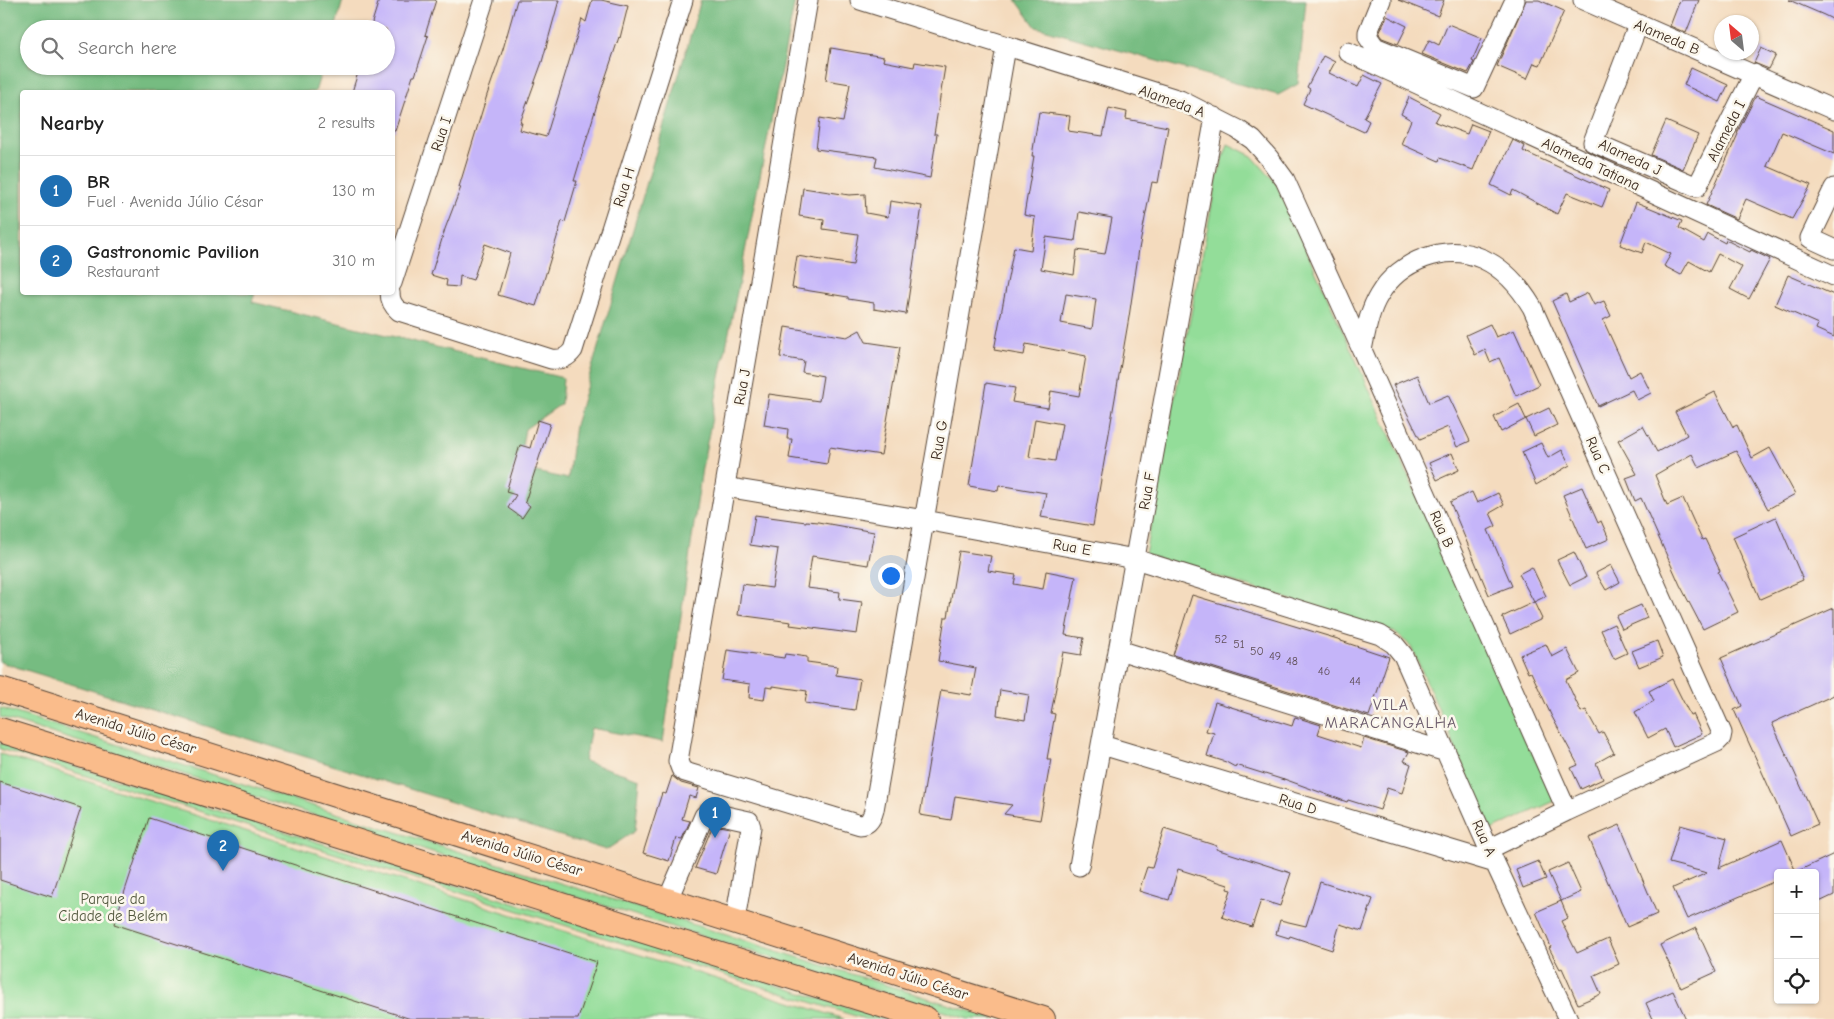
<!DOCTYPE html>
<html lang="en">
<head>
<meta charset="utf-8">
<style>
  :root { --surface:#fff; --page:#f6f6f6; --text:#222; --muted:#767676; --line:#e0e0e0; --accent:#1f6fb2 }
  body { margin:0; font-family:"Comic Neue",sans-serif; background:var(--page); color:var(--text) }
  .controls { position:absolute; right:15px; bottom:15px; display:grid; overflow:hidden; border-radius:5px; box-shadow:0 1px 4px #0004 }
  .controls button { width:45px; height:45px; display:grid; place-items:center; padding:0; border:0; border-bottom:1px solid var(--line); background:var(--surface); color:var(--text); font:25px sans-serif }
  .compass { position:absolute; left:1714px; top:15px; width:45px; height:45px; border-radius:50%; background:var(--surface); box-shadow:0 1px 4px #0004; rotate:332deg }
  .you { position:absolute; left:890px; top:575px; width:18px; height:18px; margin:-12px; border:4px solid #fff; border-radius:50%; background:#1a73e8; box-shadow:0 0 0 8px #1a73e833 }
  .badge { display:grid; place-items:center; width:32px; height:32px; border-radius:50%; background:var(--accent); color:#fff; font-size:16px; font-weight:700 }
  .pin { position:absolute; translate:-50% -41px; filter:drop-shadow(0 1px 2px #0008) }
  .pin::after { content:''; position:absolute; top:26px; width:18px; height:15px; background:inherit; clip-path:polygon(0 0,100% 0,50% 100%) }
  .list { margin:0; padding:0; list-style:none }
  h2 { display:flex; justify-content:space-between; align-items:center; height:65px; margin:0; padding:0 20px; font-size:21px }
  h2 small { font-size:16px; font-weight:400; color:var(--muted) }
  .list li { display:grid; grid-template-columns:32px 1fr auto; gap:15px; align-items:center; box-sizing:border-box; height:70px; padding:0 20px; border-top:1px solid var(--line) }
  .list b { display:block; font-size:19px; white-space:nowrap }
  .list p { margin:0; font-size:16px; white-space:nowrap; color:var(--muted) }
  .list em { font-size:16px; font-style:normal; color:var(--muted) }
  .icon { flex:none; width:28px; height:28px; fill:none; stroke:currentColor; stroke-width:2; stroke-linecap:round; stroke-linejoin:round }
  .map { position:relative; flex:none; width:1834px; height:1019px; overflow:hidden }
  .search { position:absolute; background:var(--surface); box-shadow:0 1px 4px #0004; left:20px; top:20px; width:375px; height:55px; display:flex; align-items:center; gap:12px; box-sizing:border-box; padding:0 18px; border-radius:28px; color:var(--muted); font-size:19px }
  .panel { position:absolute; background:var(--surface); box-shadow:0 1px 4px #0004; left:20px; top:90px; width:375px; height:205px; border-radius:5px }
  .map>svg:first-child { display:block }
</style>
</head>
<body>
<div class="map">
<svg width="1834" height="1019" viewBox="0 0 1834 1019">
  <rect width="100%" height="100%" fill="#fbf7ec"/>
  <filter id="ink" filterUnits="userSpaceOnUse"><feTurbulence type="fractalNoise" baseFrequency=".02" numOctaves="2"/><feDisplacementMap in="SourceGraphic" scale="10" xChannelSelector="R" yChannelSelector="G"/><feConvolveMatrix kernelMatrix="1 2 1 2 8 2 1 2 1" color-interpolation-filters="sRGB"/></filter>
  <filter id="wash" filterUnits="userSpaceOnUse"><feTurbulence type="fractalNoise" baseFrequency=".0096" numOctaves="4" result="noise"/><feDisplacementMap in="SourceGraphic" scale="20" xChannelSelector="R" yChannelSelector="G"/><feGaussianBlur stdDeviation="1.12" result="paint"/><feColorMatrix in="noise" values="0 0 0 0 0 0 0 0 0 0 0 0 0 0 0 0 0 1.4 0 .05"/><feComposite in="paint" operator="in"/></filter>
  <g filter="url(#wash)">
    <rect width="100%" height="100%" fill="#f4dbbe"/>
    <!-- green -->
    <path fill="#93dd99" stroke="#67845c" d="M1228,144L1252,156L1276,183L1555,801L1491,830L1411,646L1394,632L1145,554L1217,178Z
      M0,708L995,1019H968L0,717Z
      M0,743L885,1019H865L0,749Z
      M0,754L844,1019H0Z"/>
    <!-- forest -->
    <path fill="#76bc81" stroke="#587350" d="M0,0H343L335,29H29V66H323L315,92H22V292L255,293L252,302L563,378L561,404L525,429L518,468L568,479L575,425L701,0H795L702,468L663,742L591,728L584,761L640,779L635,831L606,850L0,662Z
      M1016,0H1306L1298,84L1278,95L1036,27Z"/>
    <g id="blocks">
      <!-- building -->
      <path fill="#c5b5f9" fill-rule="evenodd" d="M379,0H436L425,35L428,36L415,76H413L395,131L392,130V92H352L360,66H386V29H370Z
        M517,0H559L542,62L520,123H522L520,130L546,137L582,19L586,22L592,0H601L628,6L620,38L619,37L601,91L574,181H577L565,222L562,221L536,306L498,295L510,253L485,244L473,280L460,276L459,287L446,286L447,280L431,275L445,229L461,187H459L487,95L503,49Z
        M1398,0H1444L1438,16Z
        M1526,0H1539L1564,11L1540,65L1534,63L1527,79L1497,66Z
        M1680,0H1699L1686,33L1670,26Z
        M1789,0H1834V20L1824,15Z
        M1387,16L1407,26L1398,44L1382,38L1379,34Z
        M1448,24L1482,38L1472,61L1474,62L1468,73L1422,54L1429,40L1439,45Z
        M831,48L884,57L883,61L914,67L915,62L945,67L934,134H937L930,178L875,167L877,157L816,149L820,118L843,122L850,84L826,80Z
        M1761,48L1776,55L1769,69L1754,63Z
        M1323,56L1335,62L1329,73L1358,87L1364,75L1382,84L1364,118L1369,121L1364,132L1303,104L1310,89L1307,87Z
        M1691,68L1728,85L1720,102L1684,85Z
        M1756,96L1834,130V154L1782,132L1767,166L1811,185L1792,219L1746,199L1737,219L1706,205L1738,134L1737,133Z
        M1409,97L1440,113L1435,122L1467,134L1471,124L1489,131L1473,170L1440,158L1439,161L1401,144L1411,120L1401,114Z
        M1109,108L1127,112L1126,119L1168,127L1158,183L1152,182L1139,249L1129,317L1093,526L1041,517L1046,493L999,485L998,491L969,486L986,383L1015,388L1012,402L1048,408L1051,391L1079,396L1086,356L1026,344L1024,355L994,350L1014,247L1031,250L1035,217L1024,215L1034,156H1032L1039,112L1070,116L1068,131L1103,136ZM1079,212L1112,218L1105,254L1077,250L1074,275L1041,269L1046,237L1075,241ZM1066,294L1096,299L1092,329L1061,323ZM1035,419L1062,424L1055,461L1029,457Z
        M1666,121L1698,135L1683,169L1651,155Z
        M1513,140L1525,146L1523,151L1609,190L1602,207L1567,193L1557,214L1513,190L1511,195L1491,185Z
        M803,188L849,195L865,194L866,213L888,217L890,201L922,206L906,314L874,309V303L848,299V297L792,288L797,256L853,265L858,234L823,229L824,220L799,216Z
        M1636,202L1682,221L1679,228L1704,242L1708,234L1725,243L1726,240L1750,252L1751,250L1770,259L1749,299L1730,289L1742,267L1718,254L1709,272L1689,261L1681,275L1664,266L1671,254L1646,242L1642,253L1620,245Z
        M1788,275L1834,295V337L1816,329L1818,324L1775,305Z
        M1588,293L1594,305L1604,301L1611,316L1603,320L1629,377L1640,371L1651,393L1637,400L1632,390L1598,406L1552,301L1566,294L1569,302Z
        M1490,324L1496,337L1514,330L1539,385L1516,396L1499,358L1490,362L1485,350L1475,355L1466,335Z
        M785,327L847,337L860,330L866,342L900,347L881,455L830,447L827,464L789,458L792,439H787L788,429L764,425L769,394L819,401L823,376L802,372L804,361L780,357Z
        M1417,375L1429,403L1448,395L1470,441L1457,447L1448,427L1420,439L1393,385Z
        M1715,392L1733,427L1737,425L1752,458L1770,448L1795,494L1768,509L1736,451L1699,468L1692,454L1655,475L1667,505L1683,498L1702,540L1705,539L1720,571L1718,572L1738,612L1703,629L1680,585L1641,498L1635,501L1626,478L1637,474L1618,440L1643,426L1657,452L1687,435L1675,412Z
        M1519,404L1526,419L1501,432L1494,417Z
        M1549,408L1557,425L1534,436L1526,419Z
        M538,420L550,424L525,502L530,506L522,518L508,508L516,495L506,492L520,445L530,448Z
        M1541,443L1548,458L1562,450L1570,465L1536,485L1522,452Z
        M1452,453L1459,470L1437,480L1429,463Z
        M1582,487L1598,523L1601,521L1609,539L1586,549L1563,495Z
        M1472,492L1477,503L1498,493L1504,505L1490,513L1496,526L1488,530L1512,586L1489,595L1450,502Z
        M755,515L806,522V521L818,522L874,532L868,565L812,556L807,588L840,592L839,599L862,602L857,634L790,625L791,622L738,615L742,584L772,588L778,549L750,545Z
        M1776,517L1803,580L1760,599L1733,537Z
        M959,551L991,556L988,571L1016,575L1014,584L1043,589L1046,571L1076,577L1065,635L1084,638L1081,655L1063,652L1051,713L1055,714L1047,759H1051L1040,820L1004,814L1012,805L955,796L951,820L920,815L941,690L971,695L976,668L938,661L945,617H948ZM1000,690L1029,695L1025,720L997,715Z
        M1574,552L1586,577L1570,585L1557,560Z
        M1611,565L1620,582L1606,590L1596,573Z
        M1532,567L1546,596L1534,602L1519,574Z
        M1192,595L1341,640V641L1389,657L1369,716L1173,655Z
        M1534,602L1542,619L1510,634L1502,617Z
        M1641,605L1647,618L1622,629L1616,616Z
        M1834,608V695L1772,723L1818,824L1791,836L1734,710L1742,706L1721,658Z
        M1614,624L1627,653L1614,659L1601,630Z
        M1657,641L1663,657L1639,667L1632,651Z
        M1546,644L1552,657L1567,649L1579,673L1566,680L1581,712L1586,710L1599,734L1603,732L1614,753L1596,763L1603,779L1581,789L1571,768L1578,765L1551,715L1531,672L1528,673L1520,655Z
        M727,650L784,658L785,654L807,657V662L837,666L836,675L860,679L855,710L805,703L807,691L773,686V688L766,687L764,700L749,698L750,684L722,680Z
        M1672,679L1690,715L1693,714L1702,734L1673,747L1665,729L1648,738L1635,712L1654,701L1649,691Z
        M1215,702L1292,726L1295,717L1321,725L1318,734L1361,748L1364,738L1409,752L1404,761L1411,764L1402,793L1387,788L1380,810L1348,800L1347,802L1284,779V780L1236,765L1235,767L1226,762L1207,756L1214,733L1206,731Z
        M672,776L681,783L699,788L696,798L689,796L682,819L690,821L682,839L676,838L669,861L643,853L662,793L666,794Z
        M0,782L81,808L52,897L0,880Z
        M149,818L597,962L578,1019H411L114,924Z
        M713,825L730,828L716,874L695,868Z
        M1620,825L1657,914L1627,927L1589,838Z
        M1680,825L1727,838L1719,868L1782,840L1796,872L1834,854V895L1815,904V873H1778V880L1687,919L1673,888L1707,873L1669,863Z
        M1164,829L1217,846L1216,849L1291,873L1280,906L1261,900L1252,927L1222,917L1231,890L1227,889L1228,885L1178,869L1169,900L1139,891L1147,867L1152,868Z
        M1538,861L1546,879L1523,888L1516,870Z
        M1568,863L1581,892L1561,901L1548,872Z
        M1320,882L1373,899L1362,931L1340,924L1332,950L1290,936L1289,938L1276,934L1280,920L1306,926Z
        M1561,901L1568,918L1561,921L1577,953L1608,939L1619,964L1593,976L1601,994L1578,1004L1562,968L1560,969L1549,948L1551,947L1536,912Z
        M1696,928L1716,972L1681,988L1660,945Z
        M1673,991L1686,1019H1653L1646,1003Z"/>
    </g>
  </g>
  <g filter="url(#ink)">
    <use href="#blocks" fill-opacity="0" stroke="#574536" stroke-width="1"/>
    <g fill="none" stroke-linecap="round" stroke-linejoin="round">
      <defs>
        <path id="minor" d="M808,0L678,761L681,769L685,772L860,825C869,825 872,818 874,810L1006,47
          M860,0L1180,100L1237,129L1253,140L1269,158L1285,180L1362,350
          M1381,0L1368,32V37L1375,47L1474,88L1515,0
          M1583,0L1834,110
          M1638,25L1593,142L1697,187L1754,74
          M1348,52L1834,276
          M1834,188L1810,238L1834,249
          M392,283L484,0
          M390,292C390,301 393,306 399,311L551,359C562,360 567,358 573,350L683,0
          M725,487L925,520L1135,559L1380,635L1394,644L1403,655L1495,863L1568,1019
          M1119,650L1446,752
          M1102,745L1495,863
          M1489,849L1567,811L1717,742L1721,738L1722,733L1532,307C1520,287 1505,269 1483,259C1446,242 1399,261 1379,295C1369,311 1366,331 1362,350L1567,811
          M1079,866L1215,117
          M668,899L704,816L708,812L749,821L751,827L735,920"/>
        <path id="major" d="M0,689L1043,1019
          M0,730L926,1019"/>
      </defs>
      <!-- minor casing -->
      <use href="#minor" stroke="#574536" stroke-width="21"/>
      <!-- major casing -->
      <use href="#major" stroke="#574536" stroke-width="26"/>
      <!-- minor -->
      <use href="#minor" stroke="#fff" stroke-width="19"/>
      <!-- major -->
      <use href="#major" stroke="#fabc8b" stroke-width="24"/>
    </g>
  </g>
  <g text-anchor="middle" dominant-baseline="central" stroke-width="5" stroke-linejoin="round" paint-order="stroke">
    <!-- number labels -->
    <g font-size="12" fill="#5e4d55">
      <text x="1221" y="639">52</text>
      <text x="1239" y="644">51</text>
      <text x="1257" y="651">50</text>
      <text x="1275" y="656">49</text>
      <text x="1292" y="661">48</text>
      <text x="1324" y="671">46</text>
      <text x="1355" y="681">44</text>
    </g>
    <!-- street labels -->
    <g font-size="15" fill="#3b2a1e" stroke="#fbf7ec">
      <text transform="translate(1667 37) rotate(23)">Alameda B</text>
      <text transform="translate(1172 101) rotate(20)">Alameda A</text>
      <text transform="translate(1726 131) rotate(-63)">Alameda I</text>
      <text transform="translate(441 134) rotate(-72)">Rua I</text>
      <text transform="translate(1630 157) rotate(25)">Alameda J</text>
      <text transform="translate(1591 164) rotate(25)">Alameda Tatiana</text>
      <text transform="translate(624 187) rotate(-72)">Rua H</text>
      <text transform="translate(742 387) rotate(-80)">Rua J</text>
      <text transform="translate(939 440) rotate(-80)">Rua G</text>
      <text transform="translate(1598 455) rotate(66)">Rua C</text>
      <text transform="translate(1147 491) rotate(-80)">Rua F</text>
      <text transform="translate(1442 529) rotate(66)">Rua B</text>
      <text transform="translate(1072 547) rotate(10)">Rua E</text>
      <text transform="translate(136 731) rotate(17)">Avenida Júlio César</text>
      <text transform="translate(1298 804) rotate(17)">Rua D</text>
      <text transform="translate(1484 838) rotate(66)">Rua A</text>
      <text transform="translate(522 853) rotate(17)">Avenida Júlio César</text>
      <text transform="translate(908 976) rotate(18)">Avenida Júlio César</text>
    </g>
    <!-- park labels -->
    <g font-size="15" fill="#51573d" stroke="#fbf7ec">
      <text x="113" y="899">Parque da<tspan x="113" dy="17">Cidade de Belém</tspan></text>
    </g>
    <!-- neighbourhood labels -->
    <g font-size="16" letter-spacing="1" fill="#6b5b6b" stroke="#fbf7ec">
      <text x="1391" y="705">VILA<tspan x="1391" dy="18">MARACANGALHA</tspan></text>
    </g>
  </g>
</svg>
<div class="controls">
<button>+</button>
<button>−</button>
<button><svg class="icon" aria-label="locate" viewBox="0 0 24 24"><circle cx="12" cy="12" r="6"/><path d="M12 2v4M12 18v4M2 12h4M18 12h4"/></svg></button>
</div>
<svg class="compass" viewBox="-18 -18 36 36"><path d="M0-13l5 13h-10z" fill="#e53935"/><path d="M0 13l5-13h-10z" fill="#767676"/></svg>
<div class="you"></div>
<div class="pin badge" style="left:715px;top:838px">1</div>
<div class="pin badge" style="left:223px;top:871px">2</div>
<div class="search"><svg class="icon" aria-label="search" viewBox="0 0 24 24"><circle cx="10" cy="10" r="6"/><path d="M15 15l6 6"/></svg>Search here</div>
<section class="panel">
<h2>Nearby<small>2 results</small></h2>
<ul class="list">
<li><span class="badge">1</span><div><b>BR</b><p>Fuel · Avenida Júlio César</p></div><em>130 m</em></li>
<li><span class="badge">2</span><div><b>Gastronomic Pavilion</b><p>Restaurant</p></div><em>310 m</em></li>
</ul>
</section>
</div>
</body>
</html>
